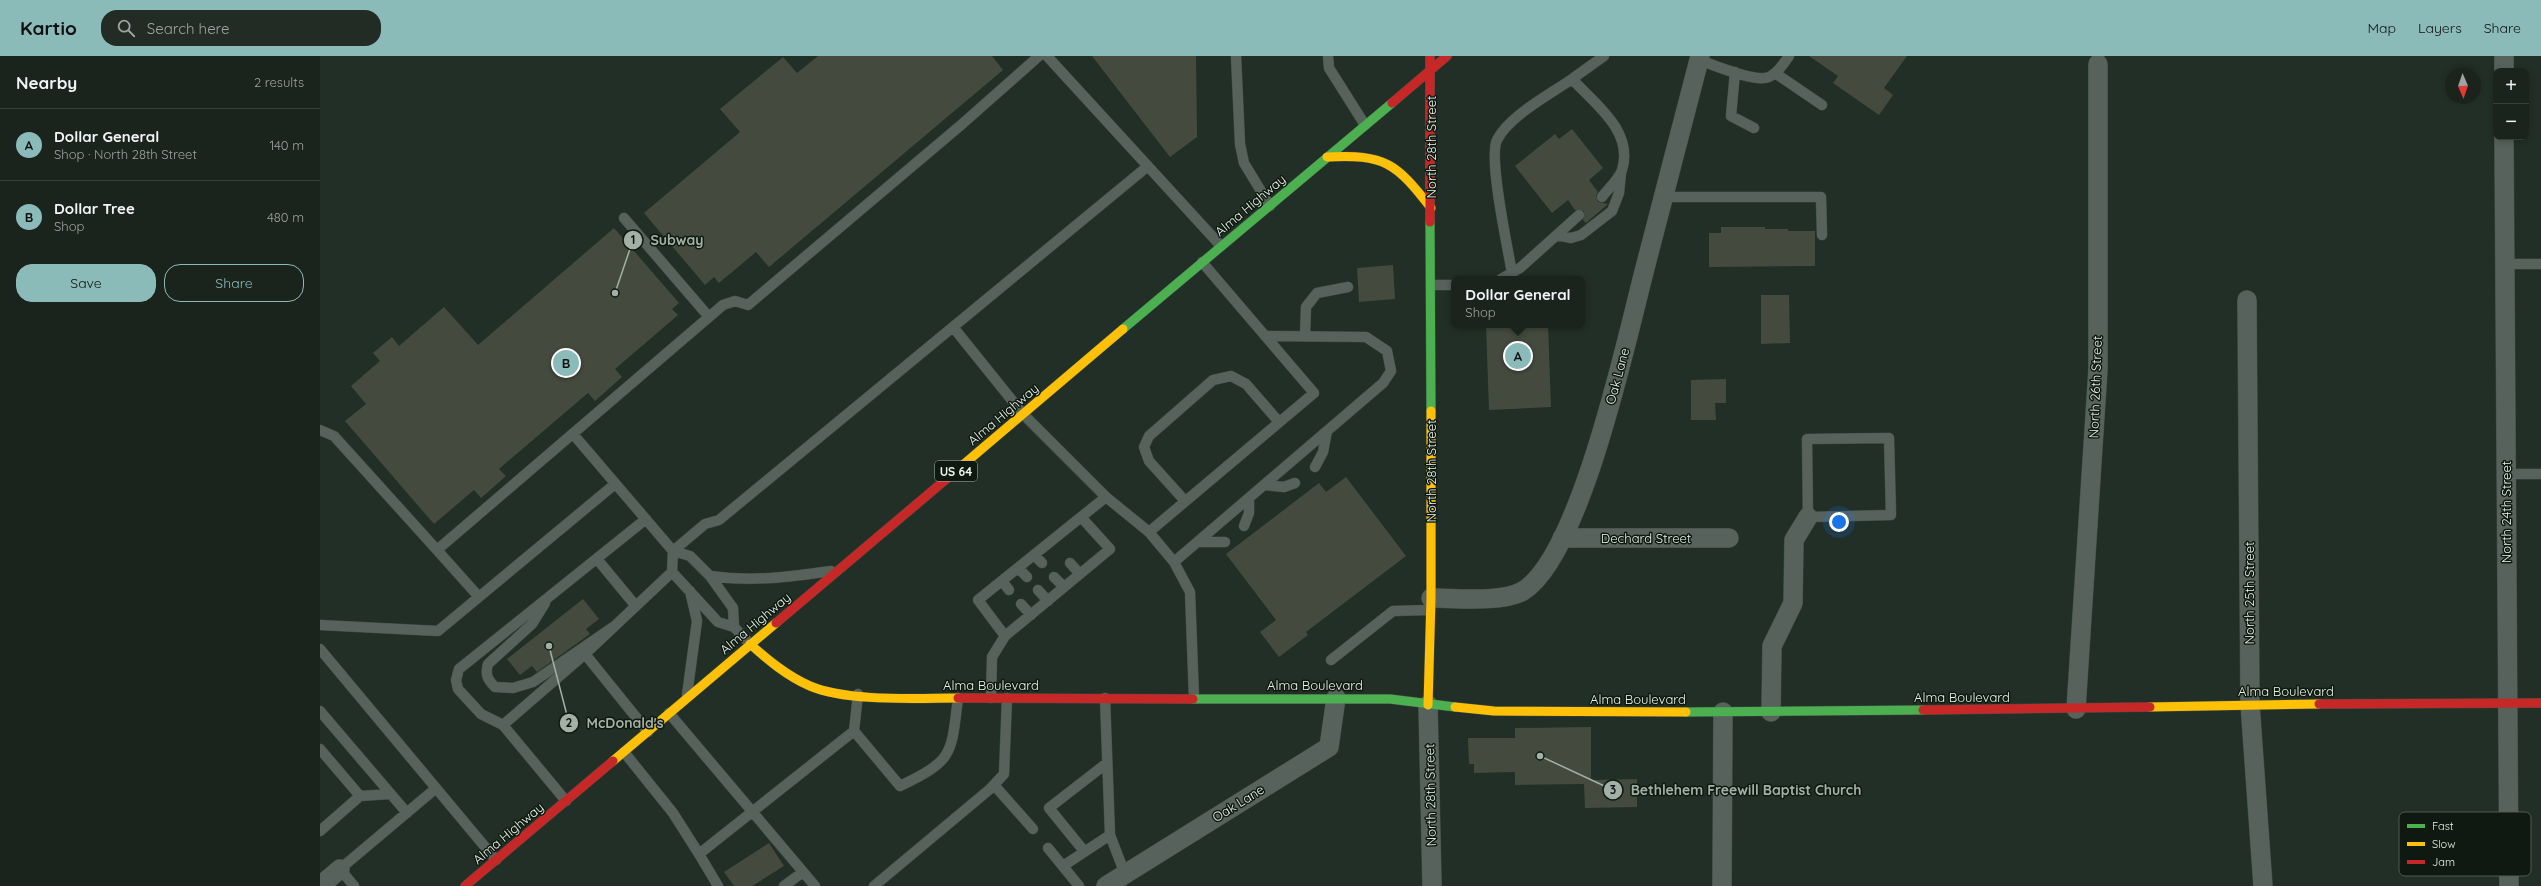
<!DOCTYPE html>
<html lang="en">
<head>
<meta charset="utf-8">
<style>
  :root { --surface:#1a231c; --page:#232b25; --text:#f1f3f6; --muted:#9fa4a3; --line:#38403b; --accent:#8bbbb9 }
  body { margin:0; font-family:Quicksand,sans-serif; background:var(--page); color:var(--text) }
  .controls { position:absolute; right:12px; top:12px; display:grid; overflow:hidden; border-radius:8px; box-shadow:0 2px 6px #0003 }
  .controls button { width:36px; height:36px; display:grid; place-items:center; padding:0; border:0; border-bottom:1px solid var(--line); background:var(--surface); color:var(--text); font:20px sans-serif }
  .compass { position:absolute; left:2125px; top:12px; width:36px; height:36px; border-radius:50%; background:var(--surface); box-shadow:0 2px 6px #0003; rotate:178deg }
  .you { position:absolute; left:1519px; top:466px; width:14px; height:14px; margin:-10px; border:3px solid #fff; border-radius:50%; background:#1a73e8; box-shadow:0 0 0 6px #1a73e833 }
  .badge { display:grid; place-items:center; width:26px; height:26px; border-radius:50%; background:var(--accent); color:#111; font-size:13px; font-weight:700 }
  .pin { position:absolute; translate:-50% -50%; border:2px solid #fff; box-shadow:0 1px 4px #0006 }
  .popup { position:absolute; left:1131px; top:220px; width:134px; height:52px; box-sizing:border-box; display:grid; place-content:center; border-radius:8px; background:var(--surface); filter:drop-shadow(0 1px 3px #0005); font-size:13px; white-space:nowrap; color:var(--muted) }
  .popup b { font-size:15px; color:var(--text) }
  .popup::after { content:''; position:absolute; left:50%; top:100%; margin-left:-8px; border:8px solid transparent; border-top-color:var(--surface) }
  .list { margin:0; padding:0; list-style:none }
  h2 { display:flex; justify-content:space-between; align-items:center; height:52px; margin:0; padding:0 16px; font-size:17px }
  h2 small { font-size:13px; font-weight:400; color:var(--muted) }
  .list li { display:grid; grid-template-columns:26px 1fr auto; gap:12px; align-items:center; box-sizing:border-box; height:72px; padding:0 16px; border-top:1px solid var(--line) }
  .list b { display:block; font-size:15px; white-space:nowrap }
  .list p { margin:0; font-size:13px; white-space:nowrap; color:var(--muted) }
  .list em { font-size:13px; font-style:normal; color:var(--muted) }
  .actions { display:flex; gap:8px; padding:12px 16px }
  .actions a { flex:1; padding:9px 0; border:1px solid var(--accent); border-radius:16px; text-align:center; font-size:14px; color:var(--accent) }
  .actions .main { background:var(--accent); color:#111 }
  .icon { flex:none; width:22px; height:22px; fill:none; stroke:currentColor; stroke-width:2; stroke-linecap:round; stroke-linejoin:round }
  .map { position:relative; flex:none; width:2221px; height:830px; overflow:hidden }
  header { display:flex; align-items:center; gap:24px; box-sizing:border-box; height:56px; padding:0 20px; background:var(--accent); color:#111 }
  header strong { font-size:19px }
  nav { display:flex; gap:22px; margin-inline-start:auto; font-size:14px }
  .search { width:280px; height:36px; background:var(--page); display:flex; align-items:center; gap:10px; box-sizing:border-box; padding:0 14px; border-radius:16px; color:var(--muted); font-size:15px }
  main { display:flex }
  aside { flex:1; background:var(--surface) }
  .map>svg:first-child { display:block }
</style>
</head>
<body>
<header>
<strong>Kartio</strong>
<div class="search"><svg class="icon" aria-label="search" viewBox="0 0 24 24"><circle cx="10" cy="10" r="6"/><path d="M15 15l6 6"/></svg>Search here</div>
<nav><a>Map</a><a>Layers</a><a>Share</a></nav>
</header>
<main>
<aside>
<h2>Nearby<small>2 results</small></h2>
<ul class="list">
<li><span class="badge">A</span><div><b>Dollar General</b><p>Shop · North 28th Street</p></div><em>140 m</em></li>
<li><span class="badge">B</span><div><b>Dollar Tree</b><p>Shop</p></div><em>480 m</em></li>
</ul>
<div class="actions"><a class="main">Save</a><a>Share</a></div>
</aside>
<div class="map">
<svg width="2221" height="830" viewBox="0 0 2221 830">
  <rect width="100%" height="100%" fill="#222f26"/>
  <!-- building -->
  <path fill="#444b3e" d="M498,0H672L683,14L449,211L436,196L399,227L394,221L385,229L324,157L420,76L400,53L463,1L477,17Z
    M772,0H876L877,81L850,101Z
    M1489,0H1587L1564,32L1573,39L1559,59L1513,27L1518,20Z
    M1252,73L1283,112L1269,124L1278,136L1276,140L1278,146L1288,148L1266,167L1263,164L1264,155L1255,154L1248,144L1232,157L1195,110L1235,78L1239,83Z
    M1401,171H1445V173H1468V175H1495V210L1389,211V177H1401Z
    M294,172L359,247L352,253L358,259L295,313L302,321L275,345L268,337L179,413L186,420L161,442L154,434L114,468L25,365L46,348L31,330L60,305L53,297L72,281L79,290L124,251L158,289Z
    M1073,209L1075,243L1039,246L1037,212Z
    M1441,239H1469L1470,287L1441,288Z
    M1166,269H1228L1231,351L1169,354Z
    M1406,323V347H1395L1396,364H1371V324Z
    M1026,421L1086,500L986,576L988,579L959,601L940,576L956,564L906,498L999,427L1006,436Z
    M263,543L279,563L266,573L270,578L217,616L212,610L200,619L187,603Z
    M1271,671V724L1317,723V751L1265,752L1264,728L1195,729V716L1154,717V708H1149L1148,682H1195V672Z
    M449,787L464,810L432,830H414L404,816Z"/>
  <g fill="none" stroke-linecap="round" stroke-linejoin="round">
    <defs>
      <path id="lane" d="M727,0L901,190
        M916,0L920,88L924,107L950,150
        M1008,0L1009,12L1045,69
        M1379,4C1394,9 1435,27 1449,21C1458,17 1464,7 1469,0
        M1415,16L1411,60L1434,72
        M1455,17L1502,49
        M1252,23L1284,0
        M1343,141H1501L1502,179
        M304,162L389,261
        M1237,179L1251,182L1261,179L1292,155L1299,137L1301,117
        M2185,208H2221
        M1192,217C1188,193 1168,102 1177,84C1189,60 1229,39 1252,23C1275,48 1314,75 1302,114C1299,123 1288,133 1282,141
        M1181,223L1200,212L1259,159
        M1111,229H1134
        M633,271L703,358L786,441L829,476L994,337L882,206
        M985,279L986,251L997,237L1028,231
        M0,374L14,380L117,494
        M253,378L353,495L370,500L390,520L413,552L414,571
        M1569,382L1571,459L1488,461L1487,383Z
        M995,411L1003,396L1007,375
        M2186,418H2221
        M944,429L964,431L975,427
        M865,445L829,405L824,391L829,380L893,324L911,320L926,328L959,366
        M924,470L929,457V442
        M829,476L854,506L870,536L874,642
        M878,486H905
        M714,499L722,507
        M277,503L315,549
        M854,506L1063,327L1071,315L1067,295L1046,281L945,280
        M750,507L760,518
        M698,512L707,521
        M390,520C432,526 470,521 511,515
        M734,521L744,531
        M682,525L689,534
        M718,534L728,545
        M159,541L117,494L403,249L415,245L428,249L641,69L719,0
        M225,547L212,568L168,608C165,618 167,623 175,631L193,632L213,626L293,571
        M701,548L711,559
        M0,569L118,575L295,428
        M685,580L658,544L761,461
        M430,588L414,571L398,566L352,516L353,495L385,468L399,464L828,110
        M0,593L176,804
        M265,598L328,676
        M1011,604L1073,555L1110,554
        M538,638L534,675L580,730C634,704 631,699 638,642
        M367,639L377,565L370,535
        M671,642L672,601L685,580L790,493L761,461L786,441
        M785,642L790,779L805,818
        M0,655L87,757
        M349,657L495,830
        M183,669L265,598L352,516
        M0,693L40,740
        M304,696L353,757L379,798L534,675
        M674,729L713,773
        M246,745L183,669L161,658L138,633L136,624L139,613L326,463
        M0,775L40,740L70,738
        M728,792L759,830
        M764,795L729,752L787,707
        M379,798L398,830
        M743,810L790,779
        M34,830L20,813L115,733
        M464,830L483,816
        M554,830L670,733L684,718L687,642"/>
      <path id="street" d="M2184,0V15
        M2184,81L2189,830
        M1927,244L1930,648L1943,830
        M1242,482H1409
        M1111,542C1135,542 1182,547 1203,535C1261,499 1307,281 1325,212C1343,141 1362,71 1380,0
        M1108,649L1112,830
        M1756,653L1778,313V8
        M1451,656L1452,590L1473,547L1474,484L1488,461
        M0,830L20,813
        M786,830L1009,691L1016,642
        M1402,830L1403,656"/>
      <path id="fast" d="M1110,166L1111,355
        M803,273L1072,47
        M873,643H1070L1135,651
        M1366,656L1603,654"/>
      <path id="slow" d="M1007,101C1065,98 1076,107 1111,152
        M637,414L803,273
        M430,588C448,604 467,620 490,630C528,646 596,642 638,642
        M1108,649L1111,542V355
        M1135,651L1174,655L1366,656
        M1830,651L1999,648
        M293,705L456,567"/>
      <path id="jam" d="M1110,0V166
        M1072,47L1127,0
        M456,567L637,414
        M638,642L873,643
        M1999,648L2221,647
        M1603,654L1830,651
        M145,830L293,705"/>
    </defs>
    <!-- lane casing -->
    <use href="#lane" stroke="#404b43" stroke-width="11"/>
    <!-- street casing -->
    <use href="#street" stroke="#404b43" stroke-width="20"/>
    <!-- fast casing -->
    <use href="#fast" stroke="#404b43" stroke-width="10"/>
    <!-- slow casing -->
    <use href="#slow" stroke="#404b43" stroke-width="10"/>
    <!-- jam casing -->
    <use href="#jam" stroke="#404b43" stroke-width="10"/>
    <!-- lane -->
    <use href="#lane" stroke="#58625c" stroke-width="10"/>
    <!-- street -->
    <use href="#street" stroke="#58625c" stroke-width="19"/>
    <!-- fast -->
    <use href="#fast" stroke="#4caf50" stroke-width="9"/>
    <!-- slow -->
    <use href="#slow" stroke="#ffc107" stroke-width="9"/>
    <!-- jam -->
    <use href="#jam" stroke="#c62828" stroke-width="9"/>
  </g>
  <g text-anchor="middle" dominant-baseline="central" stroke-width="3" stroke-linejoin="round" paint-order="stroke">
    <!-- shield labels -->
    <rect fill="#0f1911" stroke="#a6b3a9" stroke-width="1" x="615" y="405" width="42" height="20" rx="3"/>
    <g font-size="12" font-weight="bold" fill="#e7f5ea">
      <text x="636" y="415">US 64</text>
    </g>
    <!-- street labels -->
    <g font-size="13" fill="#e7f5ea" stroke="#0f1911">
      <text transform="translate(1111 91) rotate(-90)">North 28th Street</text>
      <text transform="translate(930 149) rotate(-40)">Alma Highway</text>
      <text transform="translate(1297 320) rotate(-75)">Oak Lane</text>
      <text transform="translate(1775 331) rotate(-88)">North 26th Street</text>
      <text transform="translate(683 358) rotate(-40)">Alma Highway</text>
      <text transform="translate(1111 415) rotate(-90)">North 28th Street</text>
      <text transform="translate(2186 456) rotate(-90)">North 24th Street</text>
      <text x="1326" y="482">Dechard Street</text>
      <text transform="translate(1929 537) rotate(-90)">North 25th Street</text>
      <text transform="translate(435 567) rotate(-40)">Alma Highway</text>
      <text x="671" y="629">Alma Boulevard</text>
      <text x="995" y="629">Alma Boulevard</text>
      <text x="1966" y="635">Alma Boulevard</text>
      <text x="1642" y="641">Alma Boulevard</text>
      <text x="1318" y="643">Alma Boulevard</text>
      <text transform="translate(1110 739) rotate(-91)">North 28th Street</text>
      <text transform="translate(918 747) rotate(-32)">Oak Lane</text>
      <text transform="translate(188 777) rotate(-40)">Alma Highway</text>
    </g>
  </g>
  <!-- legend -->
  <rect x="2079" y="756" width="132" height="64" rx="6" fill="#0f1911" stroke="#505b52" stroke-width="1"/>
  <rect x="2087" y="768" width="18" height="4" fill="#4caf50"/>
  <rect x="2087" y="786" width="18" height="4" fill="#ffc107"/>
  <rect x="2087" y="804" width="18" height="4" fill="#c62828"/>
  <g font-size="11" fill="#e7f5ea">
    <text x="2112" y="774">Fast</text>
    <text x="2112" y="792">Slow</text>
    <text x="2112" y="810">Jam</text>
  </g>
  <!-- callouts -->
  <path fill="none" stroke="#a2b0a5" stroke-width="1.5" d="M295 237L313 184M229 590L249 667M1220 700L1293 734"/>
  <g fill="#a2b0a5" stroke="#0f1911" stroke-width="1.5">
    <circle cx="295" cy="237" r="4"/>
    <circle cx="229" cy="590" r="4"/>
    <circle cx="1220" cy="700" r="4"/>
    <circle cx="313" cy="184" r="10"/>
    <circle cx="249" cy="667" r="10"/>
    <circle cx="1293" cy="734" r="10"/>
  </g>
  <g font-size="12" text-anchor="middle" font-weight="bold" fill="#111">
    <text x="313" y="188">1</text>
    <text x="249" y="671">2</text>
    <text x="1293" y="738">3</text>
  </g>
  <g font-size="14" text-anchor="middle" font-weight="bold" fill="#a2b0a5" stroke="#0f1911" stroke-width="3" stroke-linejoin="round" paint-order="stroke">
    <text x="357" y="189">Subway</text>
    <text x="305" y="672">McDonald's</text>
    <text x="1426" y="739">Bethlehem Freewill Baptist Church</text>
  </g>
</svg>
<div class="controls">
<button>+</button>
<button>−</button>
</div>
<svg class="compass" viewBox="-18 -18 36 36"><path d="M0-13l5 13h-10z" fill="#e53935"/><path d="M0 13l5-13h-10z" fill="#9fa4a3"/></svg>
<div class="you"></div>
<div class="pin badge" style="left:1198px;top:300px">A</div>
<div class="popup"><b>Dollar General</b>Shop</div>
<div class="pin badge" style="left:246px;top:307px">B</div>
</div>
</main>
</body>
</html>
